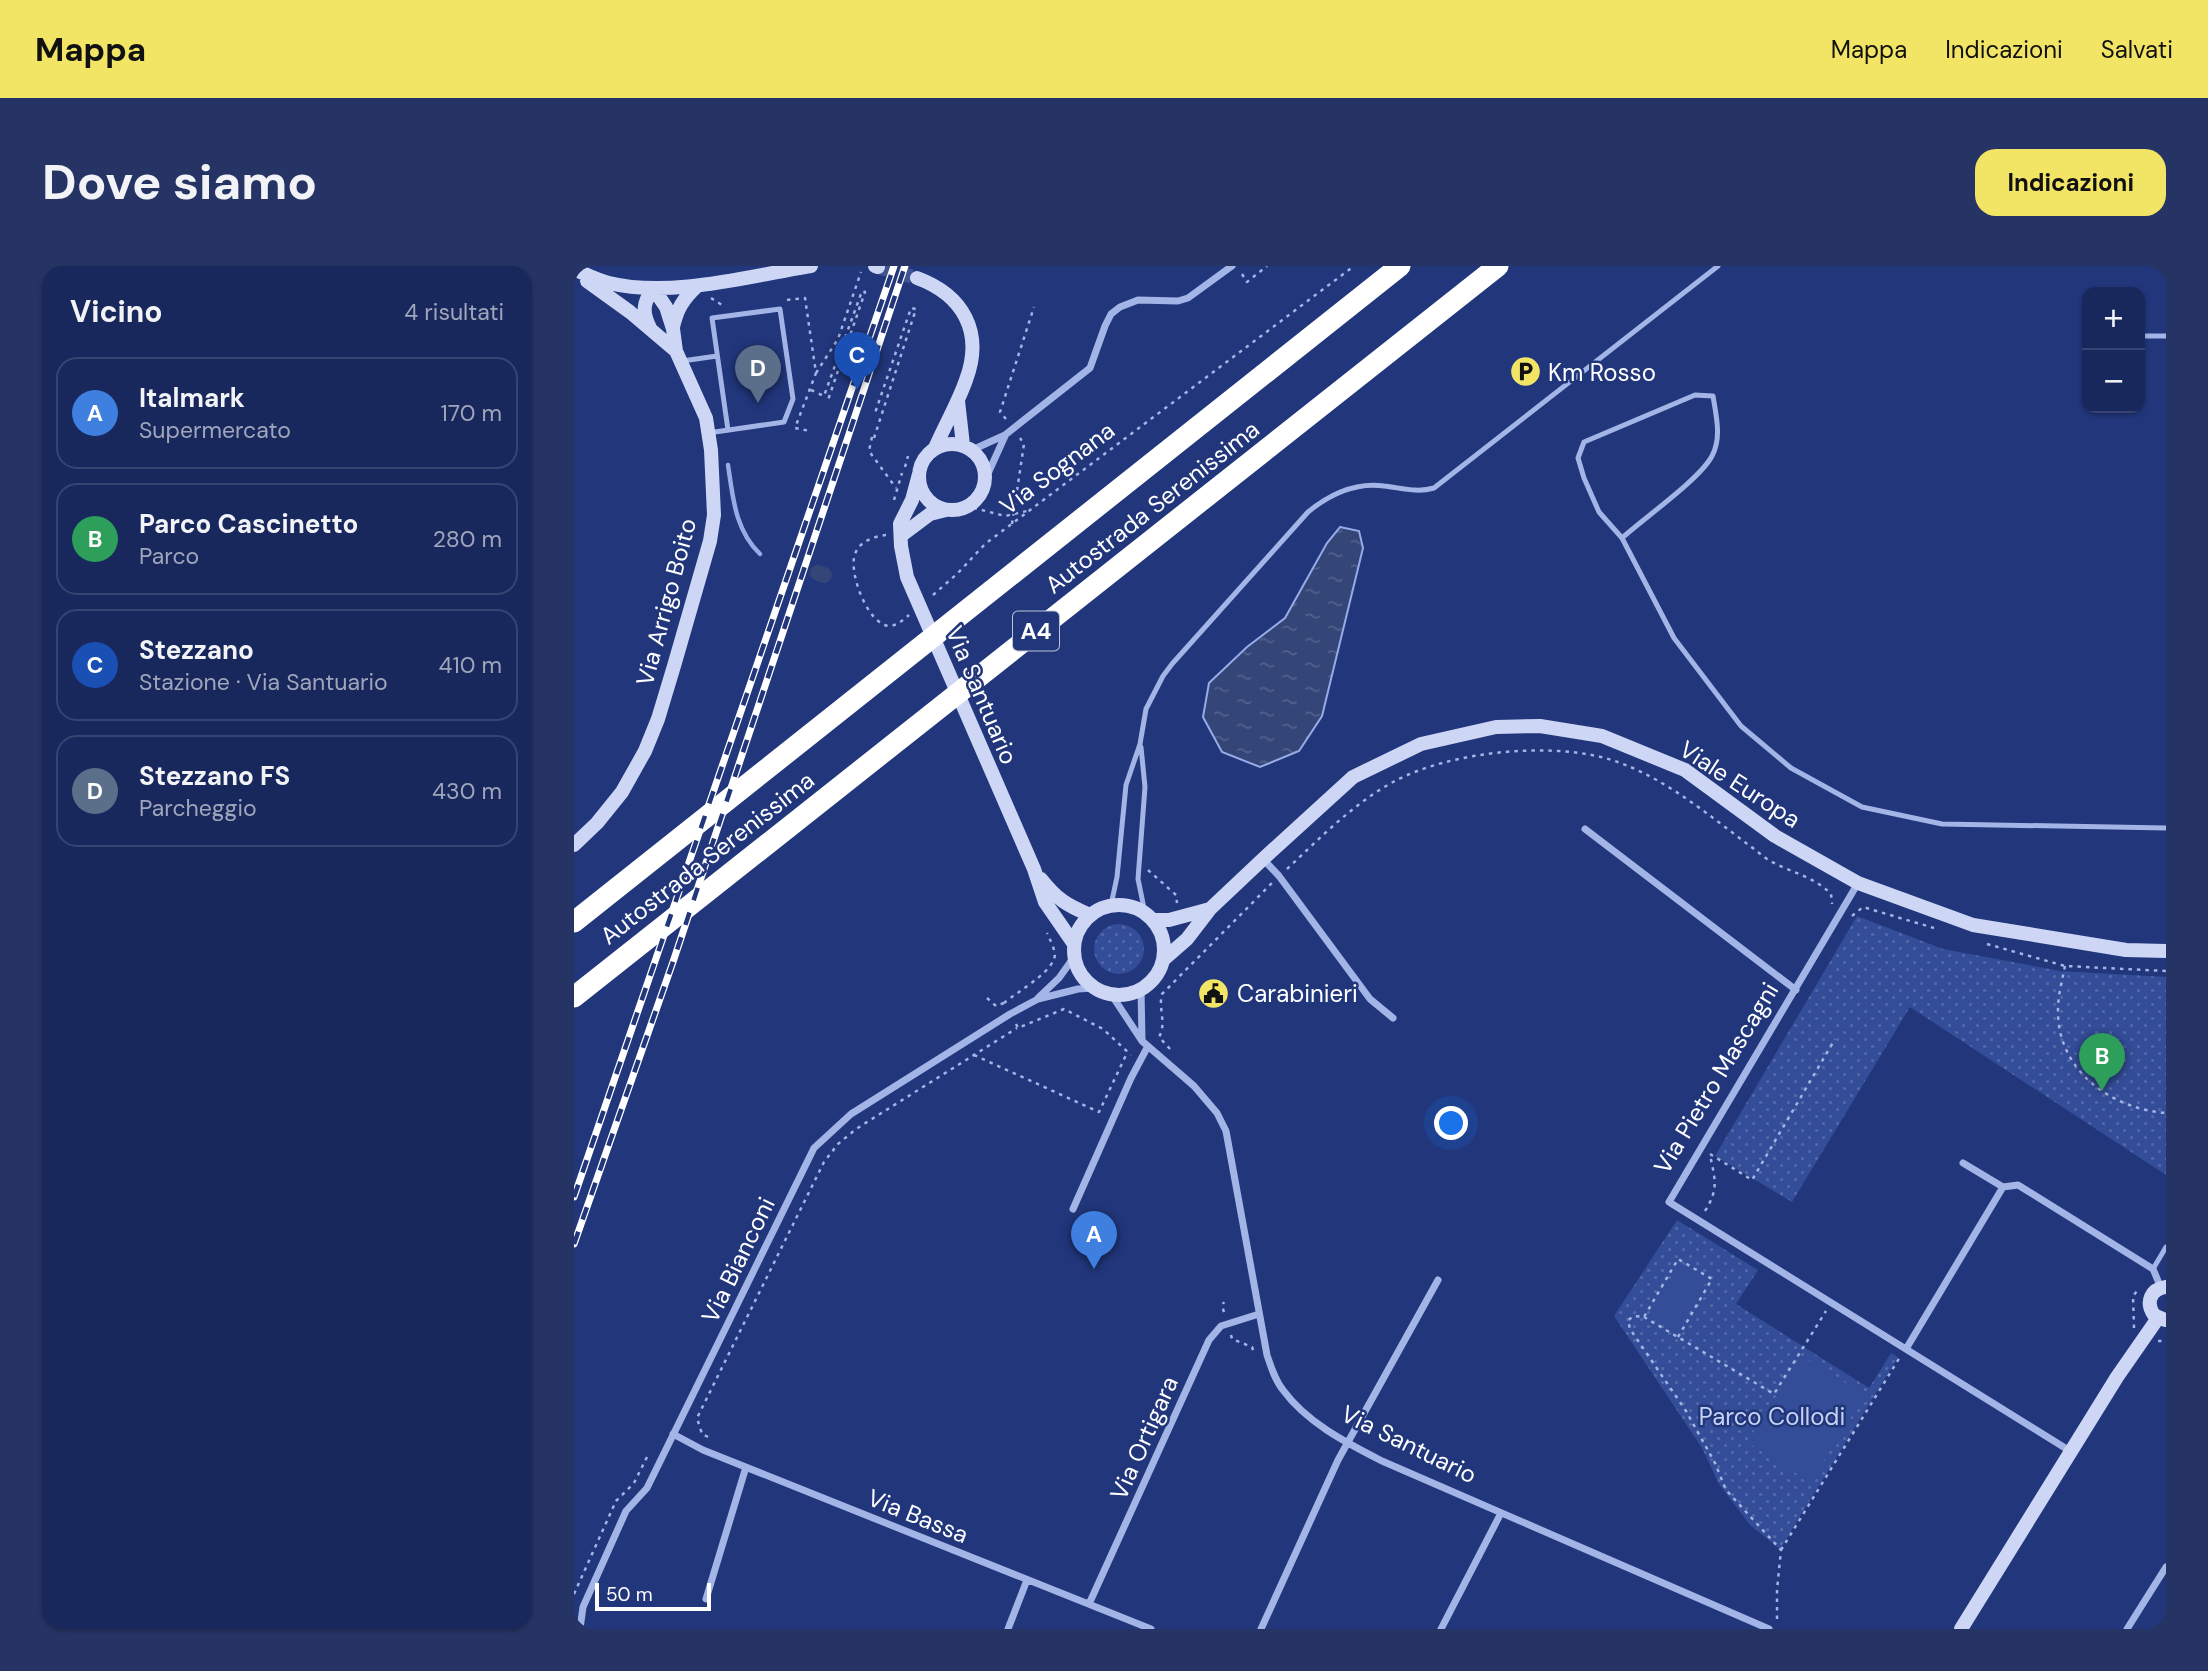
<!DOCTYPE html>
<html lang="it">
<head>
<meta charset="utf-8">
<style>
  :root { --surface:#19285c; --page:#263465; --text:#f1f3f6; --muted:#9fa6bb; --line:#374472; --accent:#f2e565 }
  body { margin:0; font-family:"DM Sans",sans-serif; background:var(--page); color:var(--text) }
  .controls { position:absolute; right:21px; top:21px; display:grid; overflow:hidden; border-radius:14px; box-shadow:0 2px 5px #0004 }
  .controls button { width:63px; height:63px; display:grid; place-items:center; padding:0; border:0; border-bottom:2px solid var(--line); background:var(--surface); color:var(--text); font:35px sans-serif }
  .scale { position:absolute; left:21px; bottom:18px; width:116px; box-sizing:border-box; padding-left:7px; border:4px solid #fff; border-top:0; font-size:19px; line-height:24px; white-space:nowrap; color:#fff; -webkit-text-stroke:5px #21367b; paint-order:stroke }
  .you { position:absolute; left:878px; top:858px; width:24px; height:24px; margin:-18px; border:5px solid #fff; border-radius:50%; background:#1a73e8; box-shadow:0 0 0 10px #1a73e833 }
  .badge { display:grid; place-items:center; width:46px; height:46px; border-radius:50%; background:var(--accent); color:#fff; font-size:23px; font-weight:700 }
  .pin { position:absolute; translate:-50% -58px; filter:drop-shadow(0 2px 4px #0008) }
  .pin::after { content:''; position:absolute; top:37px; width:24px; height:21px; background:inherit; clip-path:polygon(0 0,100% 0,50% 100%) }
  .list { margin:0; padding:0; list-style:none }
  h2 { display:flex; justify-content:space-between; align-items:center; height:91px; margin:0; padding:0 28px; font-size:30px }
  h2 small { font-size:23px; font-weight:400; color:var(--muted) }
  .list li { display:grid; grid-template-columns:46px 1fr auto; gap:21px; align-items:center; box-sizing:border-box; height:112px; margin:0 14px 14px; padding:0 14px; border:2px solid var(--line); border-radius:21px }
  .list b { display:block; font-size:26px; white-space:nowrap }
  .list p { margin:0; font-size:23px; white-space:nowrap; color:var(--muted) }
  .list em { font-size:23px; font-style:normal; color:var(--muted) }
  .map { position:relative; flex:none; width:1592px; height:1363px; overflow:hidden; border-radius:21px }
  header { display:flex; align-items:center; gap:42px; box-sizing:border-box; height:98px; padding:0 35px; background:var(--accent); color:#111 }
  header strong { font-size:33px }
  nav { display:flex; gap:38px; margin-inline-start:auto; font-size:24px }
  .intro { display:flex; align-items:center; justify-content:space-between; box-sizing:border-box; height:168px; padding:0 42px }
  h1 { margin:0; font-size:49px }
  .button { padding:18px 32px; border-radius:21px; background:var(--accent); color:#111; font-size:24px; font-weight:700 }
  main { display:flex; gap:42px; padding:0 42px }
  aside { flex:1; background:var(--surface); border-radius:21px; box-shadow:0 2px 5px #0004 }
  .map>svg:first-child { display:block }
</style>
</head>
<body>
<header>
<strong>Mappa</strong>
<nav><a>Mappa</a><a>Indicazioni</a><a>Salvati</a></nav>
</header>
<div class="intro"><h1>Dove siamo</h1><a class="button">Indicazioni</a></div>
<main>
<aside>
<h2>Vicino<small>4 risultati</small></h2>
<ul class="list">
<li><span class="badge" style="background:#3f7fe0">A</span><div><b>Italmark</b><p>Supermercato</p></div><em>170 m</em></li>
<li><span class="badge" style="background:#2e9e5b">B</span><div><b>Parco Cascinetto</b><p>Parco</p></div><em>280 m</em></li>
<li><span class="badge" style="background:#1a4fb4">C</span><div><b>Stezzano</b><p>Stazione · Via Santuario</p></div><em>410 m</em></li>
<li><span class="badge" style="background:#5c6f8a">D</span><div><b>Stezzano FS</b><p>Parcheggio</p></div><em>430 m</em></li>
</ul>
</aside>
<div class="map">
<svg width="1592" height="1363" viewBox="0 0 1592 1363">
  <defs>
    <pattern id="grass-dots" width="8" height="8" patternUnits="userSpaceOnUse" patternTransform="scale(1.75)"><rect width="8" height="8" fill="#344d99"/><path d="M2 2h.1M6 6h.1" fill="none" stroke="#5268a8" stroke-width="1.8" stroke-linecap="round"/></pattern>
    <pattern id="water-ripples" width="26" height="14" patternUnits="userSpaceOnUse" patternTransform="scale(1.75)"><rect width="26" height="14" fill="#344578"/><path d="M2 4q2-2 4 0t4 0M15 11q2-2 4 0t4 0" fill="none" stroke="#52618c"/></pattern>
  </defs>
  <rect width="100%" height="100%" fill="#21367b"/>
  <!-- grass -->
  <path fill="url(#grass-dots)" d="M1283,650L1369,683L1486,705L1592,711V909L1336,741L1218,936L1141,890Z
    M520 683a25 25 0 1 1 50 0a25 25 0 1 1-50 0Z
    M1103,954L1184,1004L1162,1038L1295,1122L1317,1087L1324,1091L1206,1283L1176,1259L1145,1218L1128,1182L1040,1050Z"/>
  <!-- pitch -->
  <path fill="#344d99" d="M1106,997L1134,1013L1103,1067L1074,1050Z
    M1228,1090L1291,1129L1236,1216L1173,1176Z"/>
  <!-- water -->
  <path fill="url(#water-ripples)" stroke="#97ace7" stroke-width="2" d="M766,261L785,265L789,282L748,450L725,485L686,501L648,486L629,451L635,417L673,381L711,352L753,277Z"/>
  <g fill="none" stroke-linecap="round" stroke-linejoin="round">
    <!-- stream -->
    <path stroke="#97ace7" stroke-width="4.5" d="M154,199C159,232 161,264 186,288"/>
    <!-- canal -->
    <path stroke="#344578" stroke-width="16" d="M244,307L250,309"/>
    <!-- secondary-tunnel -->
    <path stroke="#42548f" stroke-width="14" stroke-dasharray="14 7" stroke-linecap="butt" d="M304,1L343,12"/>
    <!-- path -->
    <path stroke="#a3b4e6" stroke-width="2.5" stroke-dasharray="3.5 5" stroke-linecap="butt" d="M668,8L673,16L693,0
      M137,32L148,39
      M213,34L231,32L242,107L221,162L236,165
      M242,107L264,73L287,6
      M237,124L250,130L288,25L291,26L254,134
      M432,153L426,146L460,41
      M298,171L295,185L322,222
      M300,172L342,43L337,42L301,147
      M331,201L334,190
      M320,234L328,207
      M391,242H400L431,250L453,245
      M438,258L450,178L446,172
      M312,269C300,270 285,276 281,288C274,306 294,360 316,360C324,359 329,354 335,349
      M359,329L384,307L411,278L780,0
      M713,603C746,572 779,538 819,516C874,486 971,476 1031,492C1085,507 1132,547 1176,580C1182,584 1187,589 1193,593C1214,606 1240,610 1257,628L1258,638
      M574,604L602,629L603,637
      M1278,650L1289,641L1360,662
      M1413,678L1491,700L1592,705
      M1491,700C1488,715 1484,729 1484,744C1483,804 1537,843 1592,847
      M413,732L422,740L430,737
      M430,737C443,726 474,709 480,693C483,686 476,674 473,667
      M442,758L444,762L490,743L529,763L557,789
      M596,783L585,771C593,757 584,743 588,728L698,617
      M400,789L525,846L553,787
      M1136,888L1178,914L1261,773
      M1131,945C1145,923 1141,913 1136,889
      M650,1046L648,1040L650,1036
      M1070,1051L1200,1128L1252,1045
      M1560,1062L1559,1030L1563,1025
      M657,1069L658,1073L678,1081L680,1087
      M1104,1071L1138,1013L1104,993L1070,1051L1060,1050L1054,1054L1056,1063L1112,1145L1141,1197L1152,1224L1207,1284L1203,1324V1356
      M1584,1075H1592
      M134,1171L128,1168L123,1152L250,896L264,878L282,863L443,762
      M1207,1284L1326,1091
      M0,1328L42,1235L60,1217L73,1191L76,1192"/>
    <!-- lane -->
    <path stroke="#a3b4e6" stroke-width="5" d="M1566,70H1592
      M108,95L143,90
      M134,167L210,156L219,133L206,43L138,52L154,164
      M1048,272C1070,252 1126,213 1138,190C1148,172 1142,149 1139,130L1121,129L1010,176L1004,192L1010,212L1025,246L1048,272L1100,372L1167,460L1217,502L1288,541L1368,558L1592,562
      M567,481L571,521L564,613L571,647
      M537,639L543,611L552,519L566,478L572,443L589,410L598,398L734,246C756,228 781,216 810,220C828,222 843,227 860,222L1144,0
      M1579,1003L1592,981"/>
    <!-- street -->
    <path stroke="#a3b4e6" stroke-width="7" d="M398,184L431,169L516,102L531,60L537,48L546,41L564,34L604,35L614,32L658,0
      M412,212L431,170
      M1011,563L1222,724
      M689,593L705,610L796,733L819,752
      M1284,617L1095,936L1496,1185
      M567,723L568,774
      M537,728L568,775L620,820L643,847L652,865L693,1089C697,1101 701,1114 709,1124C733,1157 773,1177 808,1195L1195,1363
      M464,732L485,712L500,691
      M1389,897L1429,921
      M499,943L557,812L574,780
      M1332,1083L1429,921L1444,919L1579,1003L1587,1022
      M99,1168L129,1184L577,1363
      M132,1333L172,1201
      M515,1338L635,1074L647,1060L685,1048
      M6,1363L9,1341L52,1245L73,1222L240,882L277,848L436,748L464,733L504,723L520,722
      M434,1363L453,1314
      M687,1363L764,1194L864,1014
      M867,1363L927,1247
      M1553,1363L1592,1301"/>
    <!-- secondary -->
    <path stroke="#cdd6f5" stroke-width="14" d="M301,0L304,1
      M0,3C11,8 23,14 35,17C97,32 175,10 237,0
      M343,12C389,29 410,66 392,114C384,137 371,159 361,182
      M13,15L56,46L102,85
      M99,61C103,43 109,33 123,20
      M76,62C68,46 69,37 79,22
      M384,135L389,179
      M345 211a33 33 0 1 1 66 0a33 33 0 1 1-66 0Z
      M345,208L338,234L326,258L327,280L333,311L460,603L471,636L500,678
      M328,269L356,248L372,244
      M0,579L23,557L48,526L71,485L84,453L100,400L136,275L140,249L137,184L132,152L102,85L99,63L92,41L79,22
      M467,613C483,633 492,639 516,649
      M500 684a45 45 0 1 1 90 0a45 45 0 1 1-90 0Z
      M579,654H595L636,643
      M589,694L613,673L636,643L689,593L779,511L847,478L922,461L966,460L1028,470L1111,504L1201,570L1284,617L1399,659L1552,684L1592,685
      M1591,1054L1580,1049C1571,1036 1577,1023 1592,1021
      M1387,1363L1543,1111L1584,1052"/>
    <!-- highway -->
    <path stroke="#fff" stroke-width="21" d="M0,656L826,0
      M0,731L924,0"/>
    <defs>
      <path id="rail" d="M0,931L320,0
        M0,978L100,693L331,0"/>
    </defs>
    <!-- rail casing -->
    <use href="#rail" stroke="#fff" stroke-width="7"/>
    <!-- rail -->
    <use href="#rail" stroke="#21367b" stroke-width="4.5" stroke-dasharray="13" stroke-linecap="butt"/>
  </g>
  <!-- icons -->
  <defs>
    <symbol id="parking-disc" viewBox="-11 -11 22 22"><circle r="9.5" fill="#f2e565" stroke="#21367b"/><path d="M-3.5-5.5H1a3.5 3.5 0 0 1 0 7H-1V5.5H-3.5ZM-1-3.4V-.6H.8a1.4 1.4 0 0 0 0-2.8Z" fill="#111"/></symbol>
    <symbol id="civic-disc" viewBox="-11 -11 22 22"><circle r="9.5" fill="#f2e565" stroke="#21367b"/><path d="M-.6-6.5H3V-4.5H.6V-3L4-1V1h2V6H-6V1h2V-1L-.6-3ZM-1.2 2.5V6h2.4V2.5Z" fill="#111"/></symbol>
  </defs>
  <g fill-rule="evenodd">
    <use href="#parking-disc" x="934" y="88" width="35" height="35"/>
    <use href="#civic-disc" x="622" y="710" width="35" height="35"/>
  </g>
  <g text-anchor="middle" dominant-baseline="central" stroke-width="5" stroke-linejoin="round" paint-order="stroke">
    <!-- shield labels -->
    <rect fill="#21367b" stroke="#bcc3d7" stroke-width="2" x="439" y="345.5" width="46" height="39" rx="5"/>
    <g font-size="23" font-weight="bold" fill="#fff">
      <text x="462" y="365">A4</text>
    </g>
    <!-- poi labels -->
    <g font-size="24" fill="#fff" stroke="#21367b" text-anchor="start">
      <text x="974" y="106">Km Rosso</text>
      <text x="663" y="727">Carabinieri</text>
    </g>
    <!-- street labels -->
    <g font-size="24" fill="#fff" stroke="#21367b">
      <text transform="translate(483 202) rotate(-37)">Via Sognana</text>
      <text transform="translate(578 241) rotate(-38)">Autostrada Serenissima</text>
      <text transform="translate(92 336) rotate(-75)">Via Arrigo Boito</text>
      <text transform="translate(408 429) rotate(67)">Via Santuario</text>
      <text transform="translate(1166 518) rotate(33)">Viale Europa</text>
      <text transform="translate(133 592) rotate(-38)">Autostrada Serenissima</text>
      <text transform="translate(1142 812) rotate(-59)">Via Pietro Mascagni</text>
      <text transform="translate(164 994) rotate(-64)">Via Bianconi</text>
      <text transform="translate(570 1172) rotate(-66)">Via Ortigara</text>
      <text transform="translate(835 1178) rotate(26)">Via Santuario</text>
      <text transform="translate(344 1250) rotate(22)">Via Bassa</text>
    </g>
    <!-- park labels -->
    <g font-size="24" fill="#c6d2f4" stroke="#21367b">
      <text x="1198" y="1150">Parco Collodi</text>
    </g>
  </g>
</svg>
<div class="controls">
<button>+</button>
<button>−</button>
</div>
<div class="scale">50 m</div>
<div class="you"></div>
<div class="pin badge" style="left:520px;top:1003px;background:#3f7fe0">A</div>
<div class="pin badge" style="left:1528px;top:825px;background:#2e9e5b">B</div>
<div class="pin badge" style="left:283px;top:124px;background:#1a4fb4">C</div>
<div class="pin badge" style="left:184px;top:137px;background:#5c6f8a">D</div>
</div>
</main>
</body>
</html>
